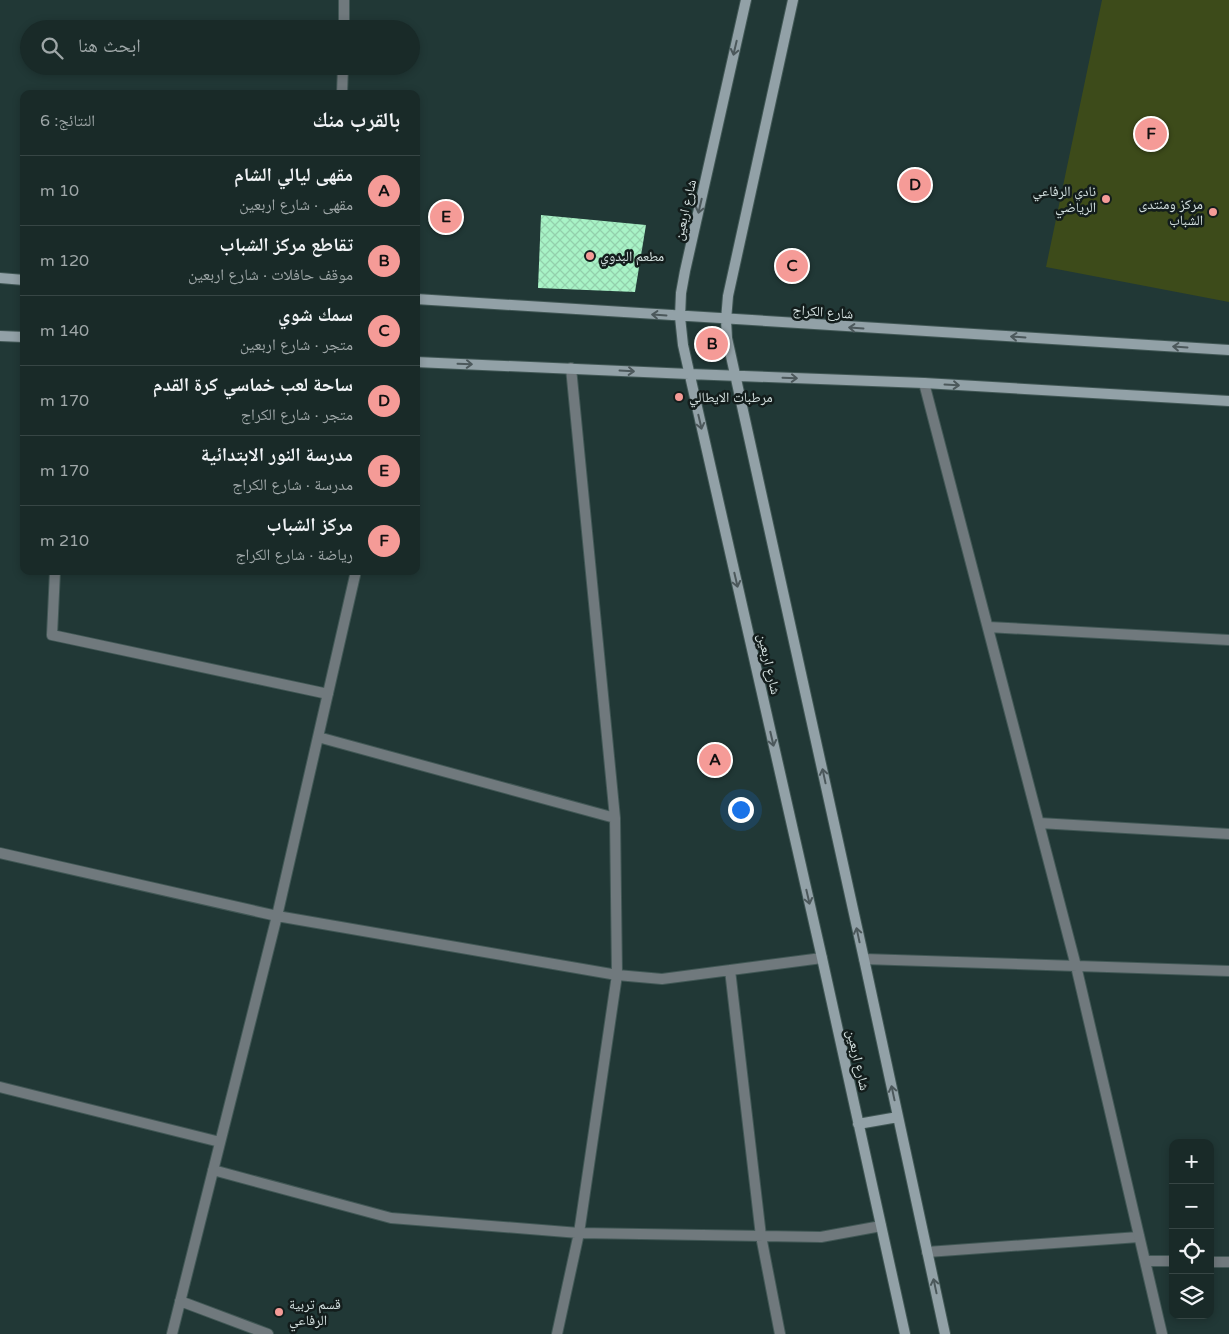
<!DOCTYPE html>
<html lang="ar">
<head>
<meta charset="utf-8">
<style>
  :root { --surface:#192a28; --page:#263634; --text:#f1f3f6; --muted:#9fa7a8; --line:#374645; --accent:#f59b97 }
  body { margin:0; font-family:"Varela Round","Noto Naskh Arabic",sans-serif; background:var(--page); color:var(--text); direction:rtl }
  .controls { position:absolute; right:15px; bottom:15px; display:grid; overflow:hidden; border-radius:10px; box-shadow:0 2px 8px #0003 }
  .controls button { width:45px; height:45px; display:grid; place-items:center; padding:0; border:0; border-bottom:1px solid var(--line); background:var(--surface); color:var(--text); font:25px sans-serif }
  .you { position:absolute; left:740px; top:809px; width:18px; height:18px; margin:-12px; border:4px solid #fff; border-radius:50%; background:#1a73e8; box-shadow:0 0 0 8px #1a73e833 }
  .badge { display:grid; place-items:center; width:32px; height:32px; border-radius:50%; background:var(--accent); color:#111; font-size:16px; font-weight:700 }
  .pin { position:absolute; translate:-50% -50%; border:2px solid #fff; box-shadow:0 1px 5px #0006 }
  .list { margin:0; padding:0; list-style:none }
  h2 { display:flex; justify-content:space-between; align-items:center; height:65px; margin:0; padding:0 20px; font-size:21px }
  h2 small { font-size:16px; font-weight:400; color:var(--muted) }
  .list li { display:grid; grid-template-columns:32px 1fr auto; gap:15px; align-items:center; box-sizing:border-box; height:70px; padding:0 20px; border-top:1px solid var(--line) }
  .list b { display:block; font-size:19px; white-space:nowrap }
  .list p { margin:0; font-size:16px; white-space:nowrap; color:var(--muted) }
  .list em { font-size:16px; font-style:normal; color:var(--muted) }
  .icon { flex:none; width:28px; height:28px; fill:none; stroke:currentColor; stroke-width:2; stroke-linecap:round; stroke-linejoin:round }
  .map { position:relative; flex:none; width:1229px; height:1334px; overflow:hidden; direction:ltr }
  .search { position:absolute; background:var(--surface); box-shadow:0 2px 8px #0003; left:20px; top:20px; width:400px; height:55px; display:flex; align-items:center; gap:12px; box-sizing:border-box; padding:0 18px; border-radius:28px; color:var(--muted); font-size:19px }
  .panel { position:absolute; background:var(--surface); box-shadow:0 2px 8px #0003; left:20px; top:90px; width:400px; height:485px; border-radius:10px; direction:rtl }
  .map>svg:first-child { display:block }
</style>
</head>
<body>
<div class="map">
<svg width="1229" height="1334" viewBox="0 0 1229 1334">
  <defs>
    <pattern id="building-cross-hatch" width="8" height="8" patternUnits="userSpaceOnUse" patternTransform="scale(1.25)"><rect width="8" height="8" fill="#a8f3c6"/><path d="M0 0l8 8M0 8l8-8" fill="none" stroke="#93d0ac"/></pattern>
  </defs>
  <rect width="100%" height="100%" fill="#213836"/>
  <!-- grass -->
  <path fill="#3d4b1a" d="M1102,0H1229V302L1046,267Z"/>
  <!-- building -->
  <path fill="url(#building-cross-hatch)" d="M541,215L646,225L635,292L538,288Z"/>
  <g fill="none" stroke-linecap="round" stroke-linejoin="round">
    <defs>
      <path id="lane" d="M927,1252L1139,1237"/>
      <path id="street" d="M344,29V0
        M342,94L343,66
        M924,383L1076,966L1162,1334
        M55,571L52,635L328,694
        M988,627L1229,640
        M318,737L615,818
        M1039,823L1229,834
        M0,853L277,916L617,975L662,979L822,958
        M864,959L1229,971
        M730,970L761,1236L780,1334
        M0,1087L220,1142
        M213,1170L391,1218L579,1233L821,1237L881,1226
        M1145,1261H1173
        M1210,1262H1229
        M180,1301L268,1334
        M172,1334L277,916L356,571
        M557,1334L579,1233L617,975L615,818L571,368"/>
      <path id="secondary" d="M746,0L685,271L681,293L680,317L683,345L822,958L905,1334
        M793,0L728,296L726,320L727,338L864,959L945,1334
        M0,278L24,280
        M416,299L1229,350
        M0,336L24,337
        M416,362L689,374L924,383L1229,401
        M858,1124L898,1117"/>
    </defs>
    <!-- lane casing -->
    <use href="#lane" stroke="#415755" stroke-width="12"/>
    <!-- street casing -->
    <use href="#street" stroke="#415755" stroke-width="12"/>
    <!-- secondary casing -->
    <use href="#secondary" stroke="#415755" stroke-width="12"/>
    <!-- lane -->
    <use href="#lane" stroke="#70797d" stroke-width="10"/>
    <!-- street -->
    <use href="#street" stroke="#70797d" stroke-width="10"/>
    <!-- secondary -->
    <use href="#secondary" stroke="#92a1a7" stroke-width="10"/>
  </g>
  <!-- one-way arrows -->
  <defs><path id="oneway-shaft" d="M-6 0H5M1.5-3L5.5 0L1.5 3" fill="none" stroke-width="1.6" stroke-linecap="round" stroke-linejoin="round" transform="scale(1.25)"/></defs>
  <g stroke="#4c585b">
    <use href="#oneway-shaft" transform="translate(735 48) rotate(103)"/>
    <use href="#oneway-shaft" transform="translate(700 206) rotate(103)"/>
    <use href="#oneway-shaft" transform="translate(659 315) rotate(-176)"/>
    <use href="#oneway-shaft" transform="translate(856 328) rotate(-176)"/>
    <use href="#oneway-shaft" transform="translate(1018 337) rotate(-176)"/>
    <use href="#oneway-shaft" transform="translate(1180 347) rotate(-176)"/>
    <use href="#oneway-shaft" transform="translate(465 364) rotate(2)"/>
    <use href="#oneway-shaft" transform="translate(627 371) rotate(3)"/>
    <use href="#oneway-shaft" transform="translate(790 378) rotate(2)"/>
    <use href="#oneway-shaft" transform="translate(952 385) rotate(3)"/>
    <use href="#oneway-shaft" transform="translate(700 422) rotate(77)"/>
    <use href="#oneway-shaft" transform="translate(736 580) rotate(77)"/>
    <use href="#oneway-shaft" transform="translate(772 739) rotate(77)"/>
    <use href="#oneway-shaft" transform="translate(824 776) rotate(-102)"/>
    <use href="#oneway-shaft" transform="translate(808 897) rotate(77)"/>
    <use href="#oneway-shaft" transform="translate(858 935) rotate(-102)"/>
    <use href="#oneway-shaft" transform="translate(893 1093) rotate(-102)"/>
    <use href="#oneway-shaft" transform="translate(935 1286) rotate(-102)"/>
  </g>
  <!-- markers -->
  <g fill="#f59b97" stroke="#131d1c" stroke-width="2">
    <circle cx="1106" cy="199" r="5"/>
    <circle cx="1213" cy="212" r="5"/>
    <circle cx="590" cy="256" r="5"/>
    <circle cx="679" cy="397" r="5"/>
    <circle cx="279" cy="1312" r="5"/>
  </g>
  <g text-anchor="middle" dominant-baseline="central" stroke-width="5" stroke-linejoin="round" paint-order="stroke">
    <!-- poi labels -->
    <g font-size="14" fill="#d5e2e1" stroke="#131d1c" text-anchor="start">
      <text x="1096" y="191" text-anchor="end">نادي الرفاعي<tspan x="1096" dy="16">الرياضي</tspan></text>
      <text x="1203" y="204" text-anchor="end">مركز ومنتدى<tspan x="1203" dy="16">الشباب</tspan></text>
      <text x="600" y="256">مطعم البدوي</text>
      <text x="689" y="397">مرطبات الايطالي</text>
      <text x="289" y="1304">قسم تربية<tspan x="289" dy="16">الرفاعي</tspan></text>
    </g>
    <!-- street labels -->
    <g font-size="14" fill="#d5e2e1" stroke="#131d1c">
      <text transform="translate(685 210) rotate(-77)">شارع اربعين</text>
      <text transform="translate(823 312) rotate(4)">شارع الكراج</text>
      <text transform="translate(769 664) rotate(77)">شارع اربعين</text>
      <text transform="translate(858 1060) rotate(77)">شارع اربعين</text>
    </g>
  </g>
</svg>
<div class="controls">
<button>+</button>
<button>−</button>
<button><svg class="icon" aria-label="locate" viewBox="0 0 24 24"><circle cx="12" cy="12" r="6"/><path d="M12 2v4M12 18v4M2 12h4M18 12h4"/></svg></button>
<button><svg class="icon" aria-label="layers" viewBox="0 0 24 24"><path d="M12 4l9 5-9 5-9-5zM3 14l9 5 9-5"/></svg></button>
</div>
<div class="you"></div>
<div class="pin badge" style="left:715px;top:760px">A</div>
<div class="pin badge" style="left:712px;top:344px">B</div>
<div class="pin badge" style="left:792px;top:266px">C</div>
<div class="pin badge" style="left:915px;top:185px">D</div>
<div class="pin badge" style="left:446px;top:217px">E</div>
<div class="pin badge" style="left:1151px;top:134px">F</div>
<div class="search"><svg class="icon" aria-label="search" viewBox="0 0 24 24"><circle cx="10" cy="10" r="6"/><path d="M15 15l6 6"/></svg>ابحث هنا</div>
<section class="panel">
<h2>بالقرب منك<small>النتائج: 6</small></h2>
<ul class="list">
<li><span class="badge">A</span><div><b>مقهى ليالي الشام</b><p>مقهى · شارع اربعين</p></div><em>10 m</em></li>
<li><span class="badge">B</span><div><b>تقاطع مركز الشباب</b><p>موقف حافلات · شارع اربعين</p></div><em>120 m</em></li>
<li><span class="badge">C</span><div><b>سمك شوي</b><p>متجر · شارع اربعين</p></div><em>140 m</em></li>
<li><span class="badge">D</span><div><b>ساحة لعب خماسي كرة القدم</b><p>متجر · شارع الكراج</p></div><em>170 m</em></li>
<li><span class="badge">E</span><div><b>مدرسة النور الابتدائية</b><p>مدرسة · شارع الكراج</p></div><em>170 m</em></li>
<li><span class="badge">F</span><div><b>مركز الشباب</b><p>رياضة · شارع الكراج</p></div><em>210 m</em></li>
</ul>
</section>
</div>
</body>
</html>
